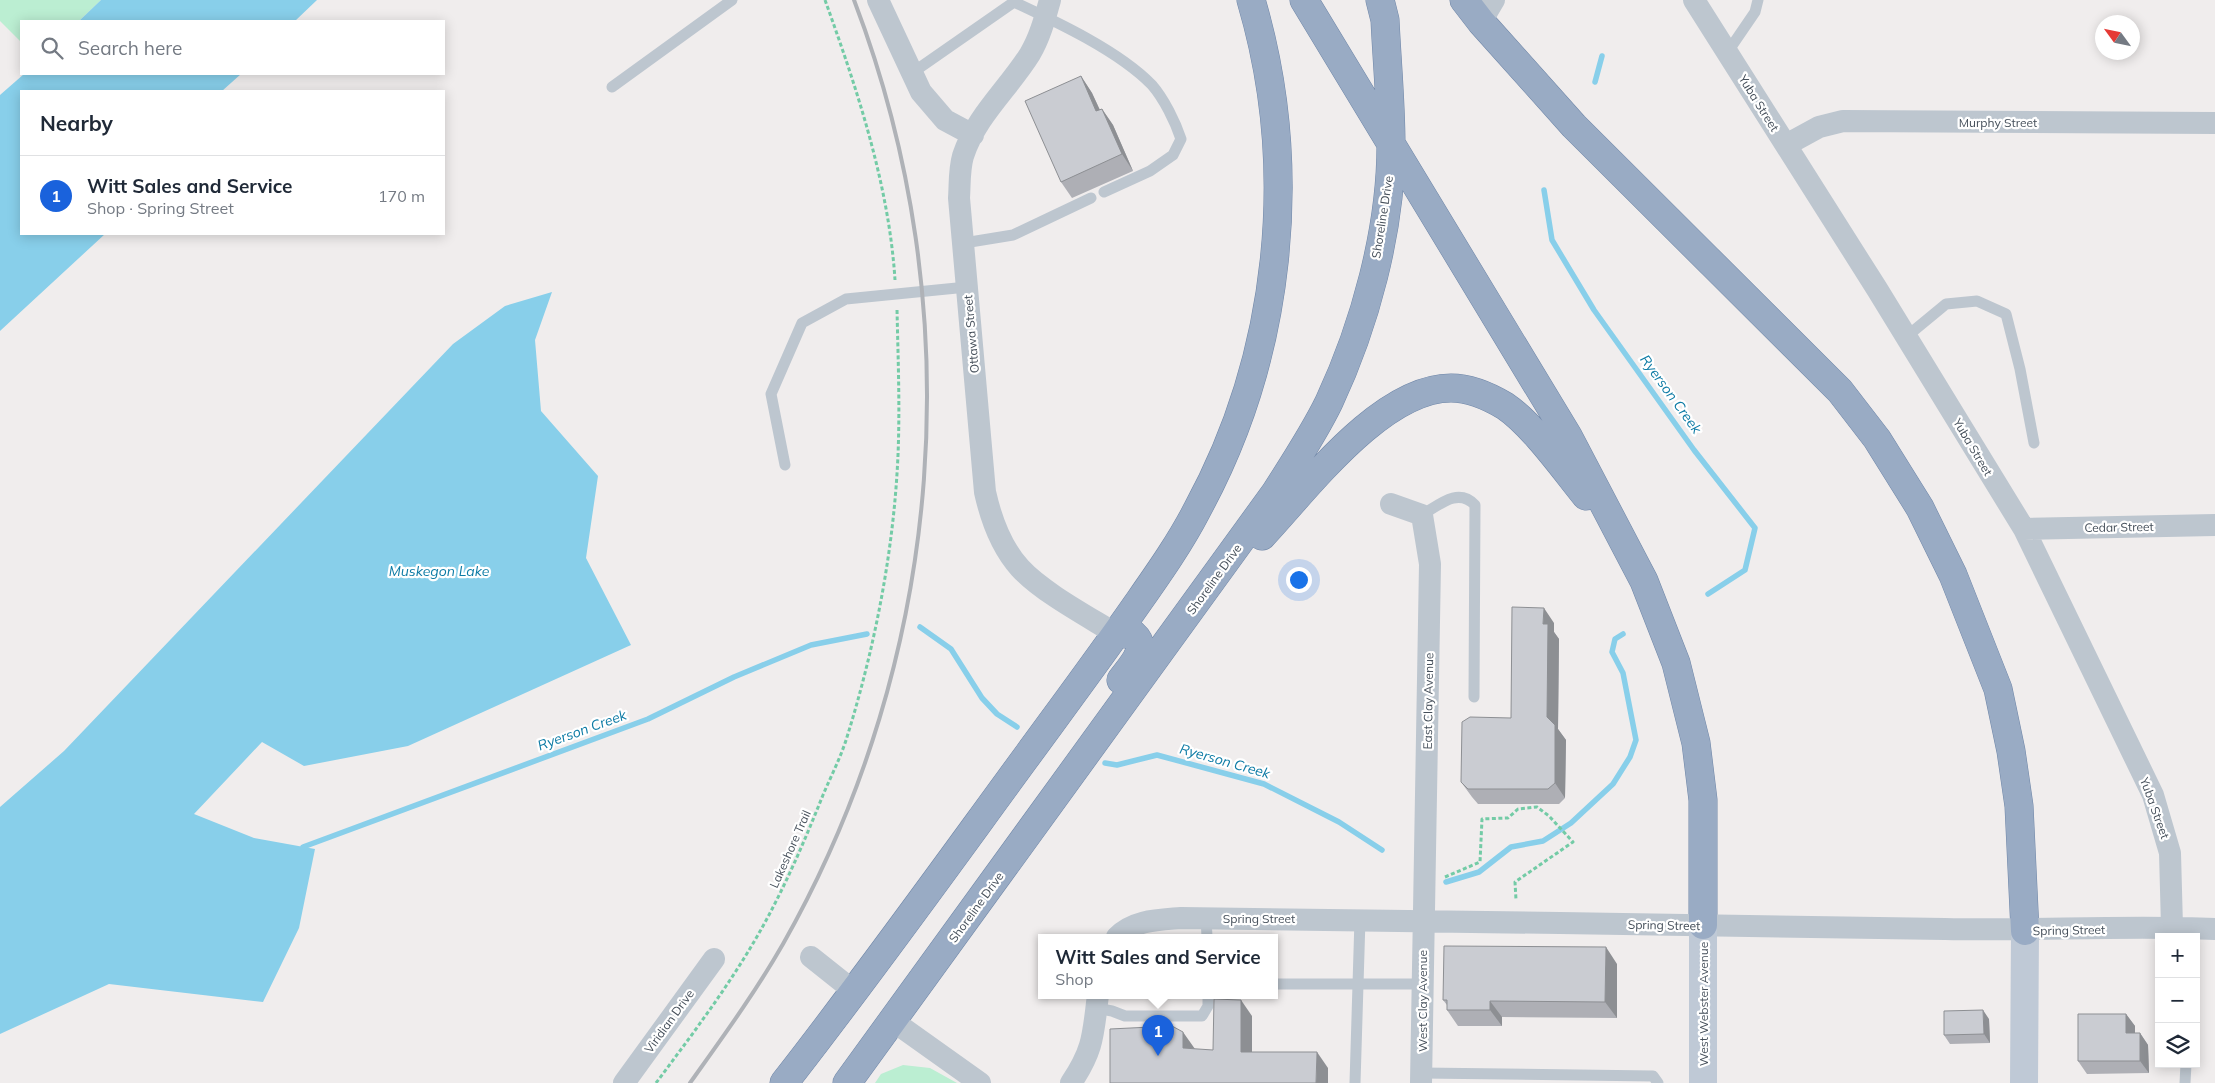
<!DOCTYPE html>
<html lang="en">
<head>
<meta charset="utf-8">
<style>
  :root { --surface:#fff; --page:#f6f6f7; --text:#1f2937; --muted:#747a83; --line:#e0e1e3; --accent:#1a62dc }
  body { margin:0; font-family:Mulish,sans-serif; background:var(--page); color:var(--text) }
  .controls { position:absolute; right:15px; bottom:15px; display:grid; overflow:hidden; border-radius:0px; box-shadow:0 2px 12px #0003 }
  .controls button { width:45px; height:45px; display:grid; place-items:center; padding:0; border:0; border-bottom:1px solid var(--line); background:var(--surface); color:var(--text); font:25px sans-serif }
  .compass { position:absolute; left:2095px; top:15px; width:45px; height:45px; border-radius:50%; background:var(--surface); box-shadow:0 2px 12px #0003; rotate:303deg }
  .you { position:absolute; left:1298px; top:579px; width:18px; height:18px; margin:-12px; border:4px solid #fff; border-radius:50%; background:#1a73e8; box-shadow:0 0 0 8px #1a73e833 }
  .badge { display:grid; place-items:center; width:32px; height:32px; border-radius:50%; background:var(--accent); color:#fff; font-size:16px; font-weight:700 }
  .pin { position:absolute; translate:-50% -41px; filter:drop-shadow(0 1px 2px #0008) }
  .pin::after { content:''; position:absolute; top:26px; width:18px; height:15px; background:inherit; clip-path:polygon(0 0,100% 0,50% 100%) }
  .popup { position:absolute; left:1038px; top:934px; width:240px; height:65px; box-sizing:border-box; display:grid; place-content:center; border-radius:0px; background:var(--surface); filter:drop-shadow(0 1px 4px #0005); font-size:16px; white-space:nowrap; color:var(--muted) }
  .popup b { font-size:19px; color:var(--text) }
  .popup::after { content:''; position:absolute; left:50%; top:100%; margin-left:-10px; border:10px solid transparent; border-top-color:var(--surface) }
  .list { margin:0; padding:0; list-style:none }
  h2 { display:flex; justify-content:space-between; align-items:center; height:65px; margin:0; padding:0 20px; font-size:21px }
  h2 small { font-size:16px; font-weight:400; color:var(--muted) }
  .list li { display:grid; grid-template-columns:32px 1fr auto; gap:15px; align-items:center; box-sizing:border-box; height:80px; padding:0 20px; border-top:1px solid var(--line) }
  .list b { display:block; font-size:19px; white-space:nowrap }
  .list p { margin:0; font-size:16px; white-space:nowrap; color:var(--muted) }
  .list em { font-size:16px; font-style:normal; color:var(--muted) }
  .icon { flex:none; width:28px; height:28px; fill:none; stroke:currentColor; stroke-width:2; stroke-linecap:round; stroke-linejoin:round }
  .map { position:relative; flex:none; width:2215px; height:1083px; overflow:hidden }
  .search { position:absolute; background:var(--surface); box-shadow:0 2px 12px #0003; left:20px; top:20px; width:425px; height:55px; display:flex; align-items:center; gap:12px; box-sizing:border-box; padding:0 18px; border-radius:0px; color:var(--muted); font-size:19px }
  .panel { position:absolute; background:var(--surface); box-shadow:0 2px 12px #0003; left:20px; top:90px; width:425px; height:145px; border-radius:0px }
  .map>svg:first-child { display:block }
</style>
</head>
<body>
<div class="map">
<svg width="2215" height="1083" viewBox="0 0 2215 1083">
  <rect width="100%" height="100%" fill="#f0eded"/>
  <!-- green -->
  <path fill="#bbeed2" d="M0,0H101L79,21H21V42L0,21Z
    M903,1065L930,1068L957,1083H875L881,1074Z"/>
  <!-- water -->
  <path fill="#88cfea" d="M101,0H317L295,21H79Z
    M24,74H241L222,91H21V234H105L0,331V95Z
    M552,292L535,340L541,411L598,476L586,558L631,645L408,746L304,766L262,742L194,814L254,838L315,849L299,928L263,1002L109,984L0,1034V807L64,751L453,344L505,306Z"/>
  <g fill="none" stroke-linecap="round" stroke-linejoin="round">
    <!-- stream -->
    <path stroke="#88cfea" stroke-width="5.5" d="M1595,82L1602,56
      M1544,190L1552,240L1594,310L1694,450L1755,528L1745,570L1708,594
      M920,627L951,649L982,698L997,714L1017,727
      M1105,763L1117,765L1157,755L1264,784L1339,822L1382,850
      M303,847L648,719L734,677L811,645L867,634
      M1446,882L1479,872L1511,847L1543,841L1571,823L1613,784L1630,757L1636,740L1623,673L1612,652L1615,639L1623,634"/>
    <defs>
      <path id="trunk" d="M1304,0L1568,436L1644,581L1676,663L1696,743L1703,800V925
        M1464,0L1481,22L1574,126L1840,391L1877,439L1920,508L1953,575L1998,689L2011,751L2019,806L2025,931
        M1262,536C1307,488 1381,388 1451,388C1469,388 1490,397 1505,406C1533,425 1564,469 1586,496
        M1116,634H1133C1150,649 1131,666 1121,680
        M784,1083C867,977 945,868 1024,760C1062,708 1100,657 1137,604C1158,574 1180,543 1197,510C1281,356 1301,169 1251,0
        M847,1083L1275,493C1294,463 1314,433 1329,402C1365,325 1391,230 1391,145C1391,104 1387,62 1385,20L1380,0"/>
    </defs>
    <!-- trunk casing -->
    <use href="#trunk" stroke="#7087a8" stroke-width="29"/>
    <!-- path -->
    <path stroke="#73cba6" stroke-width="3" stroke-dasharray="4 2.5" stroke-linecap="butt" d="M825,0C857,89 889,185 895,280
      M1445,877L1480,862L1482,819L1508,818L1518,809L1537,807L1549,816L1573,842L1515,882L1516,900
      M656,1083C697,1028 738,974 770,913C790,875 807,835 823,795C831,776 841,757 847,737C875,647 894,549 898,455C900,406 898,357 897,309"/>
    <!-- service -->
    <path stroke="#bdc6cf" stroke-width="11" d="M1727,53L1755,12L1758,0
      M912,73L1014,2C1057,22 1119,51 1152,85C1164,99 1175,121 1181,139L1173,155L1150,171L1104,192
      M612,87L732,0
      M964,243L1013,235L1091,198
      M1906,337L1946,304L1977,301L2006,314L2020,369L2034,443
      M785,465L771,394L802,323L846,299L967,287
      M1422,515C1439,505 1458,487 1475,505L1474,697
      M1206,918L1207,937
      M1274,984H1422
      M1096,1008L1112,1011L1125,1016H1202L1208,1006V995
      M1422,1073L1653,1076L1658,1083
      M1355,1083L1360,919
      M2185,1083L2186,1064"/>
    <!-- minor -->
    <path stroke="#bdc6cf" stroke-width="22" d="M878,0L921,92L945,120L973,135
      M1050,0C1045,18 1040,37 1030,54C1009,88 976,116 963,156C959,170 960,184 959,198L985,492C991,519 1001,547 1020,568C1042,592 1087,616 1116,634
      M1694,0L1877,289L2024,529L2153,795L2170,853L2172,927
      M1481,22L1494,0
      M1786,145L1819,127L1843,121L2215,123
      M1391,504L1422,515L1430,564L1421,1083
      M2024,529L2215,525
      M1117,937C1134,920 1158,920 1181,918C1436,921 1690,925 1945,929C2035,931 2125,925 2215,929
      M811,957L855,992
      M893,1021L980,1083
      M624,1083L714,959
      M1071,1083C1094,1049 1093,1034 1098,995"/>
    <!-- secondary -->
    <path stroke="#bfc9d6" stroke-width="28" d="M1703,1083V925
      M2024,1083L2025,931"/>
    <!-- trunk -->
    <use href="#trunk" stroke="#99abc4" stroke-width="28"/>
    <!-- rail -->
    <path stroke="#afb2b7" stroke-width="4" d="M690,1083C722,1038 755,993 783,944C946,656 972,309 854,0"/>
  </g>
  <!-- wall -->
  <path fill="#aeafb5" d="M1081,76L1092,93L1100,110L1102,109L1113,125L1133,171L1072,198L1061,182Z
    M1554,623V632L1559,639L1558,729L1566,740L1565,798L1559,804H1478L1472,797L1461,782L1511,718Z
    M1617,964V1018L1502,1017V1026H1458L1447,1010V1005L1443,1000Z
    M2126,1014L2135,1026V1033H2140L2148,1045L2149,1073L2087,1074L2078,1061Z
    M1989,1019L1990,1043L1950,1044L1944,1035Z"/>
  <!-- shaded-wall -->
  <path fill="#8d8f93" d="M1081,76L1092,93L1108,128L1096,111Z
    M1102,109L1113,125L1133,171L1122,154Z
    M1544,608L1554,623V632L1559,639L1558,729L1566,740L1565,798L1555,783L1547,717L1543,624Z
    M1606,947L1617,964V1018L1605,1002Z
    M1241,1000L1252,1016V1068L1241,1052Z
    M1490,1001L1502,1017V1026L1490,1010Z
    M1983,1010L1989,1019L1990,1043L1984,1034Z
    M2126,1014L2135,1026V1046L2126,1033Z
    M1183,1032L1195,1049L1183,1048Z
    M2140,1033L2148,1045L2149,1073L2140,1061Z
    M1317,1052L1328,1068V1083H1316Z"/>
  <!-- building -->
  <path fill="#caccd2" stroke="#8d8f93" d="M1081,76L1096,111L1102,109L1122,154L1061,182L1025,101Z
    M1512,607L1544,608L1543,624H1548L1547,717L1555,725V783L1548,789H1468L1461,782L1462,722L1470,717L1511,718Z
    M1444,946L1606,947L1605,1002L1490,1001V1010H1447V1000H1443Z
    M1214,999L1241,1000V1052H1317L1316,1083H1110V1029L1172,1026L1183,1032V1048L1213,1050Z
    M1983,1010L1984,1034L1944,1035V1011Z
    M2078,1014H2126V1033H2140V1061H2078Z"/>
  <g text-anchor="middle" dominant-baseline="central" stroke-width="4.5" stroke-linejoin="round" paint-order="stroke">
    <!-- street labels -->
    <g font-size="12" fill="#454f5a" stroke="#fff">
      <text transform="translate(1759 103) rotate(58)">Yuba Street</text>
      <text x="1998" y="122">Murphy Street</text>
      <text transform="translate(1382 217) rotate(-81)">Shoreline Drive</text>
      <text transform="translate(971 334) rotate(-95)">Ottawa Street</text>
      <text transform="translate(1973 447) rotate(59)">Yuba Street</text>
      <text transform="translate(2119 527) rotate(-1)">Cedar Street</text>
      <text transform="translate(1214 579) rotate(-54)">Shoreline Drive</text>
      <text transform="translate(1428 701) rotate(-89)">East Clay Avenue</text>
      <text transform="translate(2155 808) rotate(70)">Yuba Street</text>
      <text transform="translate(790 849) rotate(-66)">Lakeshore Trail</text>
      <text transform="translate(976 907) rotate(-54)">Shoreline Drive</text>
      <text x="1259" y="918">Spring Street</text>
      <text transform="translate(1664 925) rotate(1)">Spring Street</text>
      <text transform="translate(2069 930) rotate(-1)">Spring Street</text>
      <text transform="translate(1422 1001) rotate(-90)">West Clay Avenue</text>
      <text transform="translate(1703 1004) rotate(-90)">West Webster Avenue</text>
      <text transform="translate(669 1021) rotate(-54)">Viridian Drive</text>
    </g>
    <!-- water labels -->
    <g font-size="14" font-style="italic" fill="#0d7ba5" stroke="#fff">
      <text transform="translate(1671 394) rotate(54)">Ryerson Creek</text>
      <text x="439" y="571">Muskegon Lake</text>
      <text transform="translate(582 730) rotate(-20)">Ryerson Creek</text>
      <text transform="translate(1225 761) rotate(16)">Ryerson Creek</text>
    </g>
  </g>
</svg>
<div class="controls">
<button>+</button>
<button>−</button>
<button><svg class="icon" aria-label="layers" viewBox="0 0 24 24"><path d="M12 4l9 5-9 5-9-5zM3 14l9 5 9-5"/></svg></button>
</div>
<svg class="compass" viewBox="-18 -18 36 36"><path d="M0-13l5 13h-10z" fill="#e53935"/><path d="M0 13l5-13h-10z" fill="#747a83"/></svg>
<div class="you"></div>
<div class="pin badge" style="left:1158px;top:1056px">1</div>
<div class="popup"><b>Witt Sales and Service</b>Shop</div>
<div class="search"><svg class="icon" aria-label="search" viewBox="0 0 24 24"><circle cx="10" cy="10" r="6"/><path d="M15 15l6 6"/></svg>Search here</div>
<section class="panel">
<h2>Nearby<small></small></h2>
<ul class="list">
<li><span class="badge">1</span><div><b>Witt Sales and Service</b><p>Shop · Spring Street</p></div><em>170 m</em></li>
</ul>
</section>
</div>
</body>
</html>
